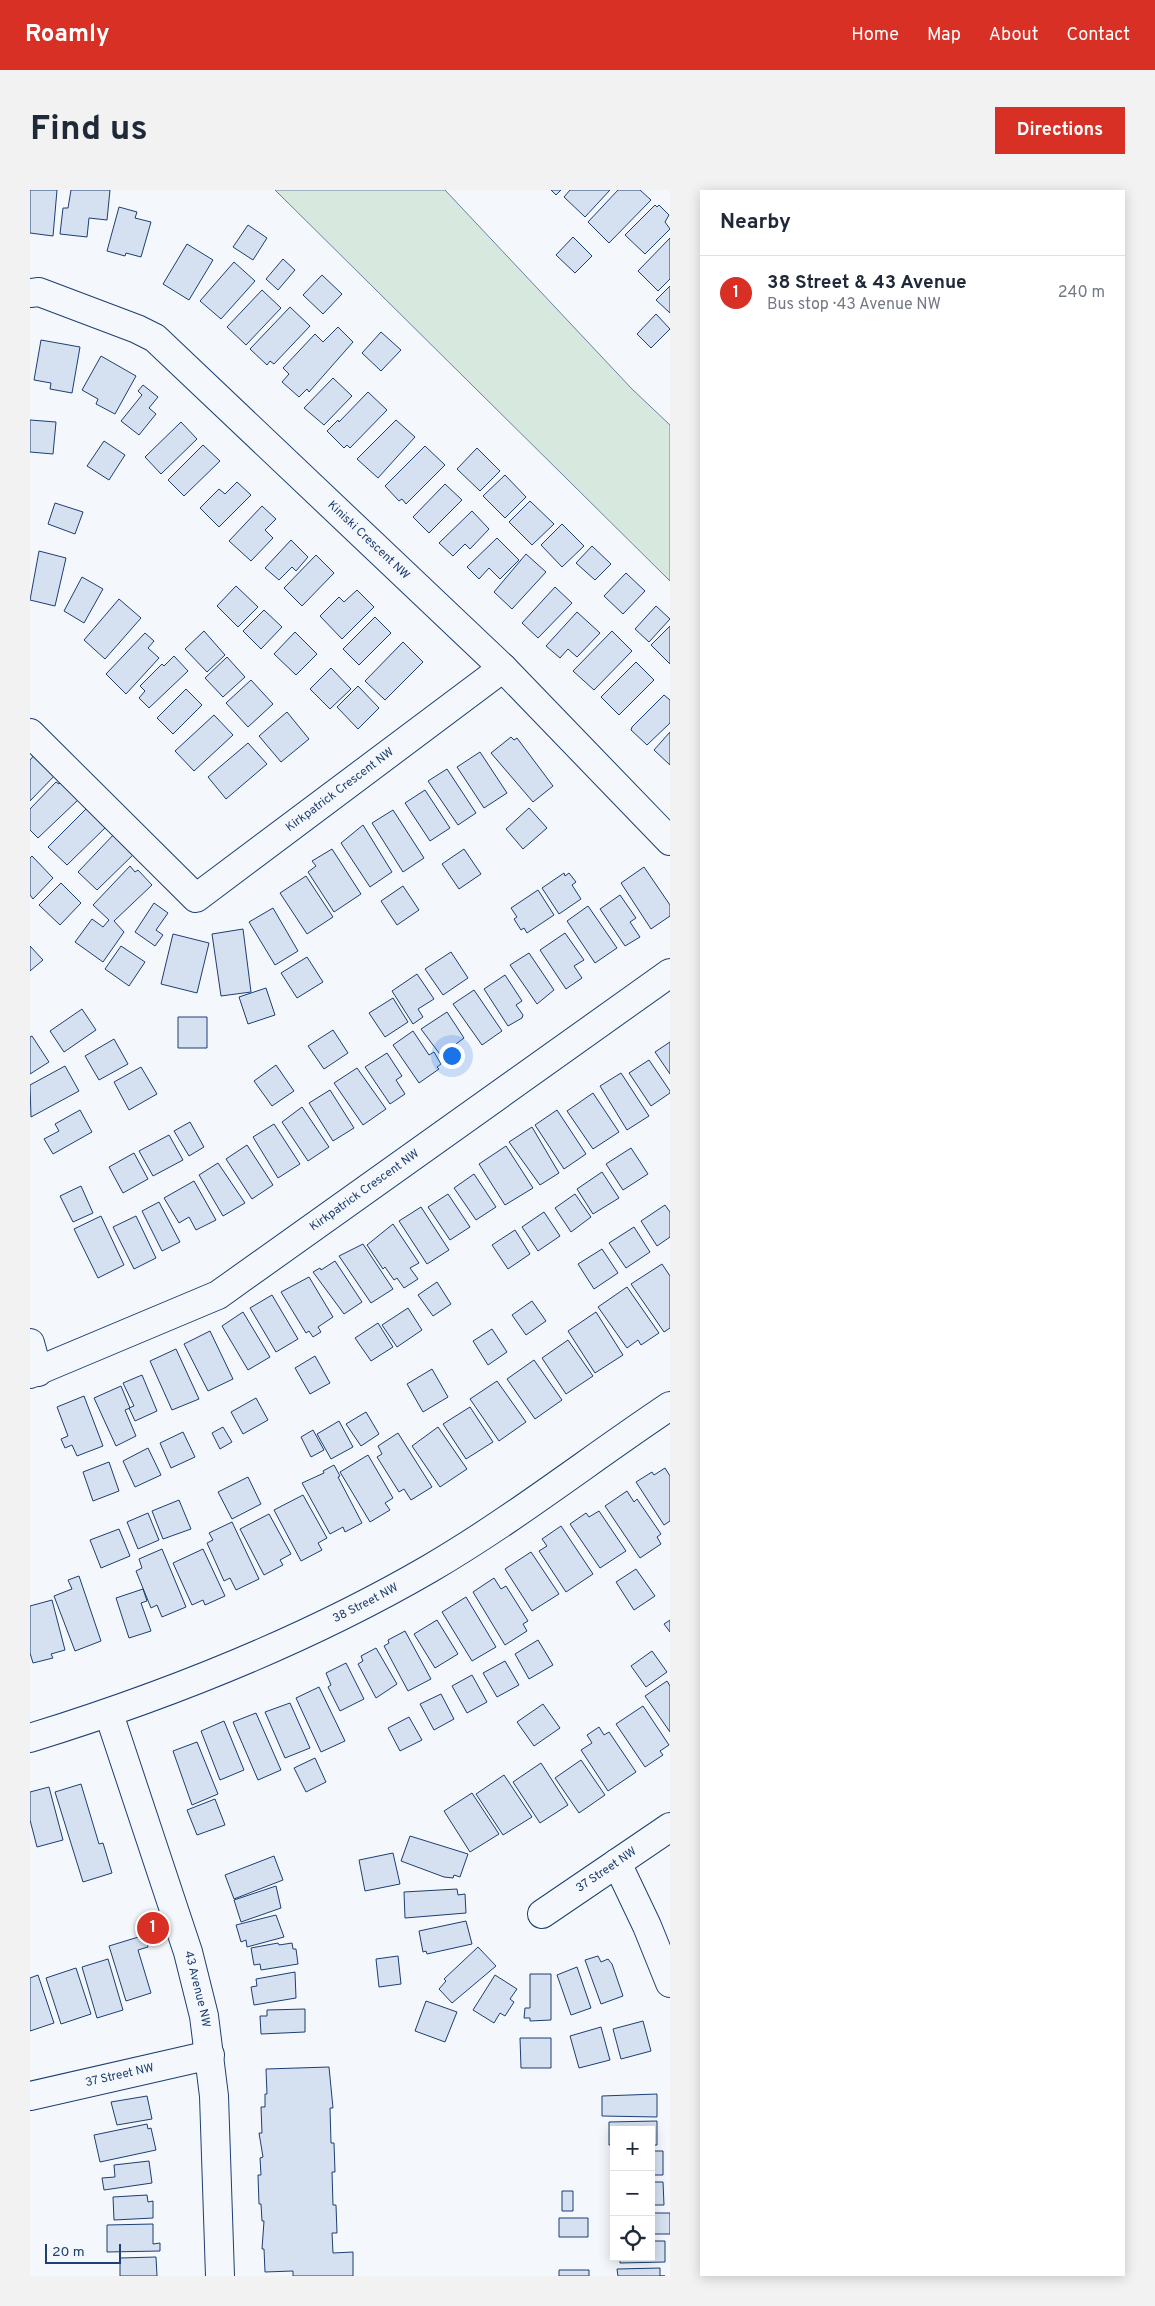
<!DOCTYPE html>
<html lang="en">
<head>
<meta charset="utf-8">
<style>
  :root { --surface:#fff; --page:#f2f2f3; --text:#1f2937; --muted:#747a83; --line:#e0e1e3; --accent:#d93025 }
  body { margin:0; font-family:Overpass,sans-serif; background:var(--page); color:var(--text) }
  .controls { position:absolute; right:15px; bottom:15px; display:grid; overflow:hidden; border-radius:0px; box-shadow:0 2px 12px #0003 }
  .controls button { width:45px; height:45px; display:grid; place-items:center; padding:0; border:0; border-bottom:1px solid var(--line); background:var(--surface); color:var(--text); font:25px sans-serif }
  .scale { position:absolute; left:15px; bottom:12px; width:76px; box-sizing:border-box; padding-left:5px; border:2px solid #1d3f73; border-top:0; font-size:14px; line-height:18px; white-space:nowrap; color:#1d3f73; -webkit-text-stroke:4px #f4f7fb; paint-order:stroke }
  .you { position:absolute; left:421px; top:865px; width:18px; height:18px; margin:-12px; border:4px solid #fff; border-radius:50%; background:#1a73e8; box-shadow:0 0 0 8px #1a73e833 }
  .badge { display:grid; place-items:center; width:32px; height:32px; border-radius:50%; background:var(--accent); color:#fff; font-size:16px; font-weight:700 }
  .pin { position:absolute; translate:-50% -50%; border:2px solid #fff; box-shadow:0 1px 5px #0006 }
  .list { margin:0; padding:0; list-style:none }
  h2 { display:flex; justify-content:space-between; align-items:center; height:65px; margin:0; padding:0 20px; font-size:21px }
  h2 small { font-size:16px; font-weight:400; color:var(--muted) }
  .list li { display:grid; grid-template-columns:32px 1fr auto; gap:15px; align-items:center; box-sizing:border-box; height:75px; padding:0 20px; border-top:1px solid var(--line) }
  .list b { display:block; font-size:19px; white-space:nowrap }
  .list p { margin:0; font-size:16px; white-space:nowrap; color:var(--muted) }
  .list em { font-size:16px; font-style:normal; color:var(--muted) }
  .icon { flex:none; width:28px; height:28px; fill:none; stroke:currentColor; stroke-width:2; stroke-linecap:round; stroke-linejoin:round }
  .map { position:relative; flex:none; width:640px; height:2086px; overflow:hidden; border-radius:0px }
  header { display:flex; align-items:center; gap:30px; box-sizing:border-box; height:70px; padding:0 25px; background:var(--accent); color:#fff }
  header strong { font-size:24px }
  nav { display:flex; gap:28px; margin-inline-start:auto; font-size:18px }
  .intro { display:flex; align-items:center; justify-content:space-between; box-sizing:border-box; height:120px; padding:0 30px }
  h1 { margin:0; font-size:35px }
  .button { padding:12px 22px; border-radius:0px; background:var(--accent); color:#fff; font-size:18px; font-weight:700 }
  main { display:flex; gap:30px; padding:0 30px }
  aside { flex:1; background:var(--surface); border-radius:0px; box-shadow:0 2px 12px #0003 }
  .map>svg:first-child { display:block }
</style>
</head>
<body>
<header>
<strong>Roamly</strong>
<nav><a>Home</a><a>Map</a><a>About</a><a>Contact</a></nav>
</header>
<div class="intro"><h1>Find us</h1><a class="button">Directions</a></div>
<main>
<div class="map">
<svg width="640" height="2086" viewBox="0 0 640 2086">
  <rect width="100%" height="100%" fill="#f4f7fb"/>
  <!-- green -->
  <path fill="#d7e8df" stroke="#687fa3" d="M245,0H415L602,199L640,235V391Z"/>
  <!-- building -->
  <path fill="#d5e0f0" stroke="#1d3f73" d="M0,0H27L23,46L0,43Z
    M41,0H80L77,30L59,28L57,47L30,44L33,18H38Z
    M521,0H531L526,5Z
    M540,0H580L555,27L534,7Z
    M588,0H610L621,10L579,53L558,32Z
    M625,15L627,17L629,15L639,25L635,32L640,39L615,64L595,45Z
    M89,17L107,22L105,28L121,32L111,67L96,63L95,66L77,61Z
    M218,35L237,48L223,70L203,57Z
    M543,47L562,66L545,83L526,65Z
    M640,48V89L628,101L608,81Z
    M157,54L183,70L159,110L133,94Z
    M253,69L265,80L248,100L236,89Z
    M204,72L225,91L191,129L170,111Z
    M292,85L312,104L293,124L273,105Z
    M640,96V123L626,110Z
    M232,100L251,118L216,155L197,137Z
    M260,117L280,136L244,174L240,171L237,175L220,159Z
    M626,124L640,139L621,158L607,144Z
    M308,137L323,152L279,202L277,199L269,207L252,192L259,184L253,178L285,144L293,152Z
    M351,142L371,160L351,181L332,163Z
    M11,150L50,157L42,203L20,199L21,193L4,190Z
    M71,166L106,186L85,224L66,214L68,209L52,200Z
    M303,188L322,206L294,235L274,218Z
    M113,195L128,207L119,218L126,224L109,245L91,231L112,205L108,201Z
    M338,202L357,220L320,258L317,255L314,258L297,241L308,230L309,232Z
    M0,230L26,232L23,264L0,262Z
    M366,230L385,247L348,288L327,269Z
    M151,232L167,249L131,284L115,267Z
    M74,251L95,265L79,290L57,276Z
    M173,255L190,271L154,306L138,290Z
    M395,256L415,275L376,314L372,309L369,311L355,296Z
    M447,258L470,281L450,301L427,279Z
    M475,285L496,307L475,328L453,306Z
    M207,292L221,305L189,337L170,318L189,299L195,304Z
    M415,294L432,310L399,343L383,327Z
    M500,311L524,334L502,355L479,332Z
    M25,313L53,322L45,344L18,334Z
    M232,316L246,329L235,340L243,348L221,371L199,351Z
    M442,321L459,339L440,359L435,354L423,366L409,353Z
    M532,334L554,356L532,377L511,355Z
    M467,348L489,370L470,389L459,378L449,389L437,377Z
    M261,350L278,367L266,381L262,377L249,390L235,378Z
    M562,356L581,374L565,390L546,373Z
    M9,361L36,368L25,416L0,410Z
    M496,364L516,382L482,419L464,402Z
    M286,365L304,383L272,416L254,398Z
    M596,383L615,401L593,424L574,406Z
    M52,387L73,399L54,433L34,421Z
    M206,396L228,417L208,437L187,416Z
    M525,397L542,413L508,448L492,433Z
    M327,400L344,417L312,449L290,426L309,407L314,412Z
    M89,409L111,428L75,469L54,450Z
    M626,416L640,429L619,452L605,439Z
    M234,420L252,437L231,459L213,441Z
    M547,422L570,443L547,467L538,459L530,468L516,456Z
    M345,427L361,443L329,475L313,459Z
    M640,436V474L621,455Z
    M174,441L195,465L177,482L155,459Z
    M582,441L602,461L564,500L543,481Z
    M265,442L287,464L266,485L244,464Z
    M115,443L124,451L118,458L129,468L96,504L76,484Z
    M373,452L393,472L355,510L335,491Z
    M144,466L158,481L119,518L109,508L115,501L110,496L132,474L134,476Z
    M197,467L215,487L193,507L175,488Z
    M606,472L624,490L589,525L571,507Z
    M301,478L321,499L300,519L280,499Z
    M221,490L243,514L218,537L196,513Z
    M328,496L349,518L328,539L307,517Z
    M156,499L172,515L143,544L127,528Z
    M634,505L640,510V533L617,555L601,540L602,537Z
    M257,522L279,549L251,572L229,546Z
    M184,525L203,545L164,581L145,561Z
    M640,542V575L624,560Z
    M481,547L484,550L487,548L523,596L503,612L461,563Z
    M218,553L237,574L196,609L178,587Z
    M450,562L477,603L454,618L427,577Z
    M6,563L27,583L0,611V570Z
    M417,579L446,623L428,635L398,591Z
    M26,592L29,594L31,592L49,609L8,648L0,640V619Z
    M395,600L420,638L400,651L375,613Z
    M58,617L77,636L37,675L18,657Z
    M499,618L517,638L493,659L476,639Z
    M363,620L394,668L373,682L342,633Z
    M333,635L362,682L340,697L311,653Z
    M87,641L107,661L67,700L48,682Z
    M302,659L331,704L304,722L278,682L286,676L282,671Z
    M434,659L451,684L429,699L412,674Z
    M2,666L23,688L3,709L0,705V668Z
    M100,676L105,682L108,680L122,695L84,731L94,742L73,772L45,752L62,729L73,737L79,730L63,715Z
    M614,677L640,715V726L621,739L591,693Z
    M534,683L535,686L539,683L546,692L542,695L551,709L529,724L512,698Z
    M276,686L303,727L277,744L250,703Z
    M31,693L51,713L30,735L9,715Z
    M373,696L389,720L367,735L351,711Z
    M508,700L524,725L497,743L494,738L491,740L484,729L487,727L481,718Z
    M590,705L606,728L600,732L610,747L595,756L570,719Z
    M124,713L138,723L126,740L133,745L125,756L105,742Z
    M558,716L587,758L565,773L537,731Z
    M243,718L268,761L245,775L219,732Z
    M213,739L221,802L191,806L182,744Z
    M535,743L554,770L544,776L552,788L536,799L510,760Z
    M143,744L179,753L167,803L131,794Z
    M0,756L13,770L0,781Z
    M91,756L115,772L99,796L75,779Z
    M421,762L438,788L413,805L395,779Z
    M499,763L524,800L507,814L480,775Z
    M277,767L293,792L267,808L251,783Z
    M387,784L404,809L388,819L393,827L383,834L362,801Z
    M475,785L492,811L486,815L493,825L492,828L478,836L454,799Z
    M236,798L245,825L218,834L209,807Z
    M444,800L472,841L452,855L423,814Z
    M363,808L378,832L355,847L339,823Z
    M52,819L66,840L34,862L20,841Z
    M417,822L434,848L426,854L434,865L418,875L391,839Z
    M148,827H177V858H148Z
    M303,840L318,863L294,879L278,856Z
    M383,841L399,865L404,862L411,874L407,877L409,879L389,893L363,855Z
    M2,846L19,872L0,884V847Z
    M84,849L98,874L69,890L55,866Z
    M640,852V884L625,862Z
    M357,863L372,886L366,890L375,904L360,914L335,877Z
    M619,870L640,901V903L621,916L599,883Z
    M246,875L264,901L242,916L224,891Z
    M35,876L49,901L1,927L0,895Z
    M111,877L127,904L99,920L84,892Z
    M327,878L356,919L333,935L304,893Z
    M591,883L619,926L597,940L570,896Z
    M300,900L324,938L303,951L279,913Z
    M563,903L589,942L563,959L537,921Z
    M272,917L299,957L278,971L252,932Z
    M50,920L62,942L23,964L14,949L29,941L25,934Z
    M527,920L556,964L534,979L505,935Z
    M160,932L174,957L159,966L144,941Z
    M244,934L270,974L248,988L223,947Z
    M502,937L529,983L510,995L479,952Z
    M139,945L153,970L123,986L109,961Z
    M217,955L243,995L222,1009L196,969Z
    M476,956L503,998L475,1015L449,974Z
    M601,958L618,984L593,1000L576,974Z
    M104,963L118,989L93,1003L79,977Z
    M188,973L215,1013L193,1026L169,985Z
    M572,982L589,1008L563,1024L547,999Z
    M444,984L466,1017L446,1030L424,998Z
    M164,991L186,1030L166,1040L159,1027L149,1033L134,1008Z
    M51,996L63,1023L43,1032L30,1006Z
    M418,1004L440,1037L420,1050L398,1017Z
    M545,1004L561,1027L541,1042L525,1018Z
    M129,1012L150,1052L132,1061L112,1021Z
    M635,1015L640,1022V1047L627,1056L611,1031Z
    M391,1017L419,1060L397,1074L369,1031Z
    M514,1022L530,1046L508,1061L492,1037Z
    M71,1026L94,1075L68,1088L44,1039Z
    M106,1026L126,1068L104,1079L83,1037Z
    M363,1034L389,1073L380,1078L388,1089L374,1098L367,1088L364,1090L355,1077L353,1079L337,1055Z
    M604,1037L620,1062L596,1078L579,1053Z
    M485,1040L500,1064L478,1079L462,1055Z
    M333,1054L363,1099L341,1113L309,1066Z
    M572,1059L588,1083L564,1099L548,1074Z
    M305,1071L332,1112L314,1124L283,1082L290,1078L291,1080Z
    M632,1074L640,1086V1138L634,1142L601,1094Z
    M279,1087L303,1127L288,1137L291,1142L283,1147L279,1141L276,1143L251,1102Z
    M407,1092L421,1114L403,1126L388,1105Z
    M597,1097L629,1143L611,1155L608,1150L597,1158L568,1117Z
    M242,1105L268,1149L246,1162L220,1118Z
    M502,1111L516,1131L496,1145L482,1125Z
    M378,1118L392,1140L367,1157L352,1135Z
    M213,1122L240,1167L218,1180L192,1136Z
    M566,1122L593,1165L565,1183L538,1141Z
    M348,1133L363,1157L341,1171L325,1148Z
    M462,1139L477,1162L458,1175L443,1151Z
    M180,1141L203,1189L178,1201L154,1154Z
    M538,1150L563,1186L536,1204L512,1168Z
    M146,1159L169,1209L142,1220L120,1171Z
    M285,1166L300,1193L280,1204L265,1178Z
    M504,1170L532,1210L505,1229L477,1189Z
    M402,1179L418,1207L393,1222L377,1194Z
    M112,1185L127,1221L105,1231L99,1218L104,1216L93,1193Z
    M467,1191L496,1232L469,1251L440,1209Z
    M91,1196L100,1218L95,1220L106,1246L86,1256L64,1208Z
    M54,1206L73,1256L47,1266L42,1255L35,1258L31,1249L38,1246L27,1217Z
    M226,1208L238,1230L213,1244L201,1222Z
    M440,1217L463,1252L436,1269L413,1234Z
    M336,1222L349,1244L331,1256L316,1234Z
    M309,1231L323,1257L301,1269L287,1244Z
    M193,1237L202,1252L190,1259L182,1243Z
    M408,1237L437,1279L410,1297L382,1256Z
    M283,1240L294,1260L281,1267L271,1247Z
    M153,1242L165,1267L141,1278L130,1253Z
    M368,1243L402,1297L381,1310L374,1299L369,1302L347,1267L352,1264L348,1256Z
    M118,1258L131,1285L105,1297L93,1271Z
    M338,1265L363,1308L355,1313L360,1320L340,1332L310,1282Z
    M79,1272L89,1301L63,1311L53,1282Z
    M304,1275L310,1286L308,1287L332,1333L315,1342L313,1337L300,1344L272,1293L294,1283L293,1281Z
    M635,1278L640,1286V1331L634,1335L606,1292L622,1282L624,1285Z
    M218,1287L231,1314L202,1329L188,1302Z
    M597,1301L604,1312L607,1309L631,1344L627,1347L631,1354L610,1368L575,1316Z
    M273,1305L297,1348L288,1353L292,1360L271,1371L244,1320Z
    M149,1310L161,1339L133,1349L122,1321Z
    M569,1321L596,1361L570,1378L540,1334L556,1323L559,1327Z
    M118,1323L129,1350L108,1359L97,1332Z
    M239,1324L261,1364L250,1370L253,1375L234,1385L210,1339Z
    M202,1332L229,1389L206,1400L200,1388L194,1391L177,1353L183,1350L179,1343Z
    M531,1336L563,1384L536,1402L509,1361L517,1356L512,1349Z
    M89,1339L100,1366L71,1378L60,1350Z
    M132,1359L156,1417L132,1427L127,1415L121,1418L106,1381L112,1378L109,1369Z
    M173,1359L195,1406L175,1415L173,1410L162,1415L143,1373Z
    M501,1362L529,1404L502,1421L475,1379Z
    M606,1379L625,1406L604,1420L586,1392Z
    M49,1386L71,1451L45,1461L24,1406L42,1399L38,1390Z
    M464,1388L471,1399L476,1396L498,1431L493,1434L497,1441L475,1455L443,1402Z
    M113,1399L117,1411L111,1413L121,1441L99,1448L86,1408Z
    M436,1407L466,1457L442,1471L412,1422Z
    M22,1410L35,1460L21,1464L23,1468L3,1473L0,1463V1416Z
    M407,1430L428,1464L405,1478L384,1444Z
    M640,1430V1442L634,1434Z
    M375,1441L401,1489L378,1501L354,1456L359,1453L358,1450Z
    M508,1450L523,1475L499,1489L485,1464Z
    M346,1458L367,1494L346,1508L328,1474L333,1471L331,1466Z
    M622,1461L637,1482L616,1497L601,1476Z
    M475,1471L489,1495L467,1507L453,1483Z
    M316,1473L334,1509L310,1521L298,1497L301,1495L296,1483Z
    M442,1485L457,1512L437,1523L422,1496Z
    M637,1491L640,1496V1542L615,1506Z
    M289,1497L315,1551L291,1562L266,1508Z
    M411,1504L424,1529L404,1540L390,1514Z
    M260,1513L280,1558L255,1568L235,1522Z
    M513,1514L530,1538L504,1556L487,1532Z
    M613,1516L639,1555L630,1561L633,1565L615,1577L586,1534Z
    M226,1523L251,1580L228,1590L203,1532Z
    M379,1527L392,1550L370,1561L358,1538Z
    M194,1531L214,1580L190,1590L171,1541Z
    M569,1537L574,1545L579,1542L606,1582L578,1601L551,1560L562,1553L557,1545Z
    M167,1552L188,1604L162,1615L143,1561Z
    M285,1568L296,1592L276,1602L264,1578Z
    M551,1570L575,1605L549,1623L525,1588Z
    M511,1573L538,1615L510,1633L483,1592Z
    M474,1585L502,1627L473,1645L446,1604Z
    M51,1594L69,1654L73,1653L82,1683L53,1692L25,1602Z
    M19,1597L33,1650L7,1657L0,1630V1602Z
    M442,1603L469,1644L440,1662L414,1621Z
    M185,1609L195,1635L167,1645L157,1620Z
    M380,1646L438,1664L430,1687L424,1685L423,1688L414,1687L371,1671Z
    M363,1663L370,1694L335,1701L329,1670Z
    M244,1666L253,1690L204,1709L195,1685Z
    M246,1696L251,1718L211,1732L204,1710Z
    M427,1699L428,1705L435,1704L436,1723L375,1728L374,1702Z
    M246,1725L254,1747L217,1757L216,1750L211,1752L206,1735Z
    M436,1731L442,1754L397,1764L396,1761L393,1762L389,1741Z
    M115,1745L118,1757L108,1760L121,1803L96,1811L79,1756Z
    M248,1753L249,1755L262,1753L263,1759H266L268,1774L231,1780L230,1774L224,1775L221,1758Z
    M448,1757L466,1776L422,1813L409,1799L416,1791L414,1789Z
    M368,1766L371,1794L349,1797L346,1769Z
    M568,1766L571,1772L578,1769L582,1774L593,1806L571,1814L555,1770Z
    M78,1769L93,1820L67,1828L52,1777Z
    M547,1777L561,1818L541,1825L527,1785Z
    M46,1778L61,1824L31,1834L16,1788Z
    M265,1782L266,1808L224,1815L221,1797L227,1796L226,1789Z
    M500,1784H521V1830L500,1831V1828H494L495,1818H500Z
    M8,1785L24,1833L0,1841V1788Z
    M465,1785L487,1799L480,1809L484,1812L475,1826L470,1823L464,1833L443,1820Z
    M396,1811L427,1822L415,1852L385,1841Z
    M275,1819V1842L231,1844L230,1826H237V1820Z
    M613,1831L621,1861L591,1869L583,1839Z
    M571,1837L580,1870L549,1878L540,1846Z
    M490,1848H521V1878H491Z
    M299,1877L303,1918H300L301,1953H304L305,1982H302L303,2015H306L307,2043H302L303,2063L323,2062V2086H263V2081L235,2082L234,2059H232L234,2031H232L231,2014H229L228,1985H231L230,1968L233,1967L229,1943H232L231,1917H235V1904H237L236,1879Z
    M627,1904V1927L572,1926V1906Z
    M117,1906L122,1929L87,1935L81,1912Z
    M627,1931V1955H621V1940H584V1955H579V1932Z
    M117,1934L118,1939L121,1938L126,1960L70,1972L64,1945Z
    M621,1961H633V1985H621Z
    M119,1971L122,1993L74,2000L72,1988L85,1987L84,1975Z
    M621,1992H633L634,2015H621Z
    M532,2001H543V2021H532Z
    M117,2005L118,2012L123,2011V2028L84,2030L83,2007Z
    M621,2023H640V2044H621Z
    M529,2028H558V2047H529Z
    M123,2034V2054L130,2053V2061L77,2062V2035Z
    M621,2051H635V2072L590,2073V2067H621Z
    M126,2067L127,2086H90V2068Z
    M630,2078V2086H635H588L587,2079Z
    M529,2080H559V2086H529Z"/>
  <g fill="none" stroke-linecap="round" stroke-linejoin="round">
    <defs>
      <g id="minor">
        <path id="s1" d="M0,103L9,102L107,139L125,148L473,478L640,651"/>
        <path id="s2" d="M0,543L166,708L473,478"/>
        <path d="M0,1153L8,1182"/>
        <path id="s3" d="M0,1184L188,1105L640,783"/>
        <path id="s4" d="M79,1524L158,1762L174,1826L184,1906L190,2086"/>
        <path id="s5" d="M0,1548C139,1505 273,1452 399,1379C483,1330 559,1270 640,1216"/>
        <path d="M587,1673L617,1736L640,1793"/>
        <path id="s6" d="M512,1724L640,1637"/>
        <path id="s7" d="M0,1906L180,1865"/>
      </g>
    </defs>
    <!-- minor casing -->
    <use href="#minor" stroke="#1d3f73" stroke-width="30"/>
    <!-- minor -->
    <use href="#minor" stroke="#f4f7fb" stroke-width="28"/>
  </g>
  <g text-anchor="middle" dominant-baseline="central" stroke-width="4" stroke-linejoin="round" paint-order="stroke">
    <!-- street labels -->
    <g font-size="12" fill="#1d3f73" stroke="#f4f7fb">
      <text stroke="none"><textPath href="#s1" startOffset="428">Kiniski Crescent NW</textPath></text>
      <text stroke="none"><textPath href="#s2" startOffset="414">Kirkpatrick Crescent NW</textPath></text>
      <text stroke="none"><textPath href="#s3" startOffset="384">Kirkpatrick Crescent NW</textPath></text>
      <text stroke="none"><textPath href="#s5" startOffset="362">38 Street NW</textPath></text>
      <text stroke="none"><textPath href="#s6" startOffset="78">37 Street NW</textPath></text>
      <text stroke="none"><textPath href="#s4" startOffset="289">43 Avenue NW</textPath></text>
      <text stroke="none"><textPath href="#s7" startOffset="92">37 Street NW</textPath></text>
    </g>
  </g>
</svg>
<div class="controls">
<button>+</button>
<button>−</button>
<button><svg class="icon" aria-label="locate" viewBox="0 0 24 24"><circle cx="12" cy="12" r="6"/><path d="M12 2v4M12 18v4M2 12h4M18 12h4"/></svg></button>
</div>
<div class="scale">20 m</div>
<div class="you"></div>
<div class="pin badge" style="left:123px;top:1738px">1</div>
</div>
<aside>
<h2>Nearby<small></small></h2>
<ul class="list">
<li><span class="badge">1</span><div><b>38 Street &amp; 43 Avenue</b><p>Bus stop · 43 Avenue NW</p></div><em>240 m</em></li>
</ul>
</aside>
</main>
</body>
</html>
